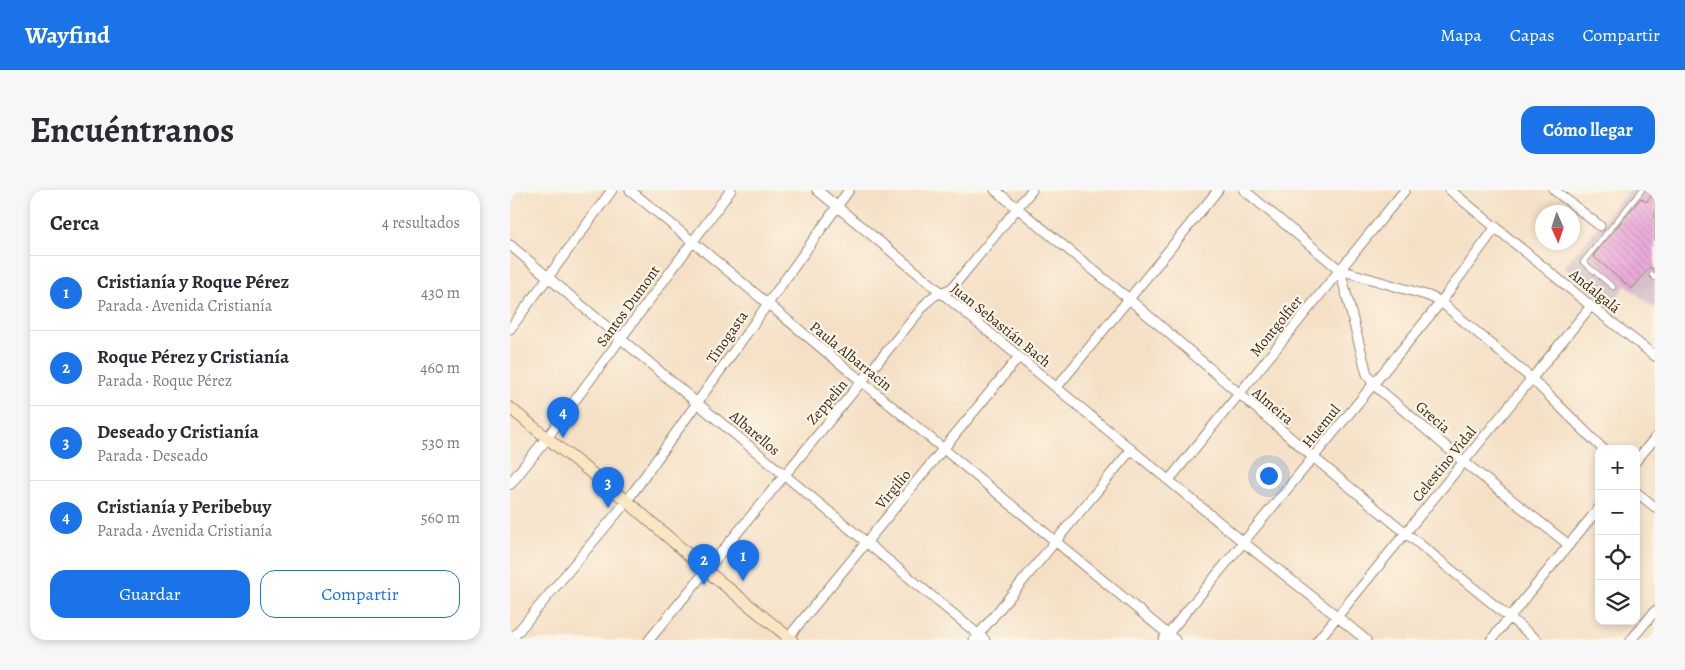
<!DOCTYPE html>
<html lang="es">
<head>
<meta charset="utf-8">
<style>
  :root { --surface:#fff; --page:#f7f7f7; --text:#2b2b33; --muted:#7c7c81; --line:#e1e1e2; --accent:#1a73e8 }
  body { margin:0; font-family:Alegreya,serif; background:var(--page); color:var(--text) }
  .controls { position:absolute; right:15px; bottom:15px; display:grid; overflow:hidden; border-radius:10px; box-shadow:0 2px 8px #0003 }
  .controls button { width:45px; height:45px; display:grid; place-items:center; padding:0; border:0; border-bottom:1px solid var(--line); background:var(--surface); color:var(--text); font:25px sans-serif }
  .compass { position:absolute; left:1025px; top:15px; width:45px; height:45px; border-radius:50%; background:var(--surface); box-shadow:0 2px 8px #0003; rotate:177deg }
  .you { position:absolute; left:758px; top:285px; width:18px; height:18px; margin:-12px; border:4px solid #fff; border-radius:50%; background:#1a73e8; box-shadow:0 0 0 8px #1a73e833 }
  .badge { display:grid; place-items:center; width:32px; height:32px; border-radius:50%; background:var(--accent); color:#fff; font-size:16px; font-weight:700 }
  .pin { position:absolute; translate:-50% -41px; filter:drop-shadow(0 1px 2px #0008) }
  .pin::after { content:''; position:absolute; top:26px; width:18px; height:15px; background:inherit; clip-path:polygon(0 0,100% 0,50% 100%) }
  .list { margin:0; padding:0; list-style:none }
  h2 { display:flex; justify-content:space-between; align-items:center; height:65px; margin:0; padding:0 20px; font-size:21px }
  h2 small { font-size:16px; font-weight:400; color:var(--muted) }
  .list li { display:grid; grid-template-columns:32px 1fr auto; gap:15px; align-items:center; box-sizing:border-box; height:75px; padding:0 20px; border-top:1px solid var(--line) }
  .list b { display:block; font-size:19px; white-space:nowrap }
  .list p { margin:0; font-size:16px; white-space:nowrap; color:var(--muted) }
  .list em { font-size:16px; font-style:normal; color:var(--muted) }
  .actions { display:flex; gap:10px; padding:15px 20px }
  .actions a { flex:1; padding:11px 0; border:1px solid var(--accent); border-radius:15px; text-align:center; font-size:18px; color:var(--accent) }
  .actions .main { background:var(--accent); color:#fff }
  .icon { flex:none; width:28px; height:28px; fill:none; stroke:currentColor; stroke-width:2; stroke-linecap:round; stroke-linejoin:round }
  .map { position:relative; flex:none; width:1145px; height:450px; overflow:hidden; border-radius:15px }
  header { display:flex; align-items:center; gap:30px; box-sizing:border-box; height:70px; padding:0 25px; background:var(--accent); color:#fff }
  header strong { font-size:24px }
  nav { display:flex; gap:28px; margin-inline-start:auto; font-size:18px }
  .intro { display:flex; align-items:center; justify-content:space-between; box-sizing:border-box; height:120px; padding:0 30px }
  h1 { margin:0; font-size:35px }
  .button { padding:12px 22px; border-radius:15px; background:var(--accent); color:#fff; font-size:18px; font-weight:700 }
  main { display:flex; gap:30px; padding:0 30px }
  aside { flex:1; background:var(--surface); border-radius:15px; box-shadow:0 2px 8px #0003 }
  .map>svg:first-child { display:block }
</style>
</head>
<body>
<header>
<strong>Wayfind</strong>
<nav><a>Mapa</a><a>Capas</a><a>Compartir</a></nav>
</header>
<div class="intro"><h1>Encuéntranos</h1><a class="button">Cómo llegar</a></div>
<main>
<aside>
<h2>Cerca<small>4 resultados</small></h2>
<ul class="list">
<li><span class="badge">1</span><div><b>Cristianía y Roque Pérez</b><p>Parada · Avenida Cristianía</p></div><em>430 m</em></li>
<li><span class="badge">2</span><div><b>Roque Pérez y Cristianía</b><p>Parada · Roque Pérez</p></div><em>460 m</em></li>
<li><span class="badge">3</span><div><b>Deseado y Cristianía</b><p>Parada · Deseado</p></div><em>530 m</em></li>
<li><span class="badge">4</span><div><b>Cristianía y Peribebuy</b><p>Parada · Avenida Cristianía</p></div><em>560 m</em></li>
</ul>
<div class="actions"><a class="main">Guardar</a><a>Compartir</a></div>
</aside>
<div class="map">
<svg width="1145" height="450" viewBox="0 0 1145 450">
  <defs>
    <pattern id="building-back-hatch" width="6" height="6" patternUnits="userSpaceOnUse" patternTransform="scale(1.25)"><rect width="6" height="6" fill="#eaaada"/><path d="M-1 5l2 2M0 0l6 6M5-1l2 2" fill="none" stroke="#ca92bb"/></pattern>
  </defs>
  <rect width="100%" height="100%" fill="#fcf5e5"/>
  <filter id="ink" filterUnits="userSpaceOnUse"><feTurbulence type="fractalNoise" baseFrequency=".02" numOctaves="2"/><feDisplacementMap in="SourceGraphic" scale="10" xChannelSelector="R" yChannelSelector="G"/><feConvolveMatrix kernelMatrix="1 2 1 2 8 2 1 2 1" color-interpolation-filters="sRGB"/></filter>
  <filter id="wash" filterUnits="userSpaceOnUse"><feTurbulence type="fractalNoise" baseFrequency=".0096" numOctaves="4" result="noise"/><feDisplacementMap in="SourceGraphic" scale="20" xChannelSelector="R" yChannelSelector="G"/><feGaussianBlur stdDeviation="1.12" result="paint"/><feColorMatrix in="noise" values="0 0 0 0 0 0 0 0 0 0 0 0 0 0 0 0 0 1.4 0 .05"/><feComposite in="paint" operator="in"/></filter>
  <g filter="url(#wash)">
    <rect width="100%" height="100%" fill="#f5e0c6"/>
    <!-- industrial -->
    <path fill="#d1bdc9" d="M1119,0H1145V119L1116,95L1101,114L1054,77Z"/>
    <g id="blocks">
      <!-- building -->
      <path fill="url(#building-back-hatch)" d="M1145,1V81L1140,77L1122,99L1083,66L1131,8L1136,12Z"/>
    </g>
  </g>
  <g filter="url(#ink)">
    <use href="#blocks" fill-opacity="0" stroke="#988572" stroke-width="1"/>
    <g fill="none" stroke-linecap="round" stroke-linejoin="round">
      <defs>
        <path id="service" d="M1142,85L1145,88
          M1103,97L1073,72L1132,0"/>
        <path id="minor" d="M120,0L665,450
          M307,0C448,117 590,234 732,351C773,384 815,416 856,450
          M485,0L619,109L803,267L1027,450
          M734,0L830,80L919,106L931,112L1021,188L1093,259
          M940,0L1081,116L1145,166
          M1044,0L1090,36
          M0,55L187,213L475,450
          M830,80L857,184L863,194L954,272L1059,355
          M0,139L102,0
          M547,197L708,0
          M37,248L221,0
          M1126,271L1145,248
          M659,290L895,0
          M1126,302L1145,317
          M1,450L117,311L339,0
          M139,450L418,111L424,106L442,98L522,0
          M276,450L508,168
          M464,450L621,260
          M653,450L931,112L986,37
          M808,450L1081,116
          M981,450L1089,318
          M1121,450L1145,421"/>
        <path id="tertiary" d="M0,294L37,248"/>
        <path id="secondary" d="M0,218L37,248L117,311L197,381L282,450"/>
      </defs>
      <!-- service casing -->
      <use href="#service" stroke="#988572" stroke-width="6"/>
      <!-- minor casing -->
      <use href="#minor" stroke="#988572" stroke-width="11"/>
      <!-- tertiary casing -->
      <use href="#tertiary" stroke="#988572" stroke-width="12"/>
      <!-- secondary casing -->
      <use href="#secondary" stroke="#988572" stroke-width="13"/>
      <!-- service -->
      <use href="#service" stroke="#fff" stroke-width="4.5"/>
      <!-- minor -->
      <use href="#minor" stroke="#fff" stroke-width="9"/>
      <!-- tertiary -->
      <use href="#tertiary" stroke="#fff" stroke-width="10"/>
      <!-- secondary -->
      <use href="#secondary" stroke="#fbe6c4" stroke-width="11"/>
    </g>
  </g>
  <g text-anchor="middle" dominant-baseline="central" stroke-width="4.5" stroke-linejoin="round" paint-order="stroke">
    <!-- street labels -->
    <g font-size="15" fill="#3b2a1e" stroke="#fcf5e5">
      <text transform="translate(1085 101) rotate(39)">Andalgalá</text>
      <text transform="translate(118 116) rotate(-54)">Santos Dumont</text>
      <text transform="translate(491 135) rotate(39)">Juan Sebastián Bach</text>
      <text transform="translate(766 136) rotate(-51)">Montgolfier</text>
      <text transform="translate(217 147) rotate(-55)">Tinogasta</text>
      <text transform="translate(341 166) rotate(39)">Paula Albarracin</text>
      <text transform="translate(317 212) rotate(-50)">Zeppelin</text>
      <text transform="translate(763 216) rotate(40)">Almeira</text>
      <text transform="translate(923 227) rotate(41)">Grecia</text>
      <text transform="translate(811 236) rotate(-51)">Huemul</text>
      <text transform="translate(245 243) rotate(40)">Albarellos</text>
      <text transform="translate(934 274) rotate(-51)">Celestino Vidal</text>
      <text transform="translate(383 299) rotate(-50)">Virgilio</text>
    </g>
  </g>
</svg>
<div class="controls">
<button>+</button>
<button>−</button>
<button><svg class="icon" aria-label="locate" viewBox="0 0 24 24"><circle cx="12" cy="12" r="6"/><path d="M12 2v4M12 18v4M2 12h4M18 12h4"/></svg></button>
<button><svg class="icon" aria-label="layers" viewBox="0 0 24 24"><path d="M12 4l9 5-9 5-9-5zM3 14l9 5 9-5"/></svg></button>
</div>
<svg class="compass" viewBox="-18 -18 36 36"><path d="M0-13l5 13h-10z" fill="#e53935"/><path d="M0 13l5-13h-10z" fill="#7c7c81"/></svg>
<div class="you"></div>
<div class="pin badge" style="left:233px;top:391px">1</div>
<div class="pin badge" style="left:194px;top:395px">2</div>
<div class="pin badge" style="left:98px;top:318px">3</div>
<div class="pin badge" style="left:53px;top:248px">4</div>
</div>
</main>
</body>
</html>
